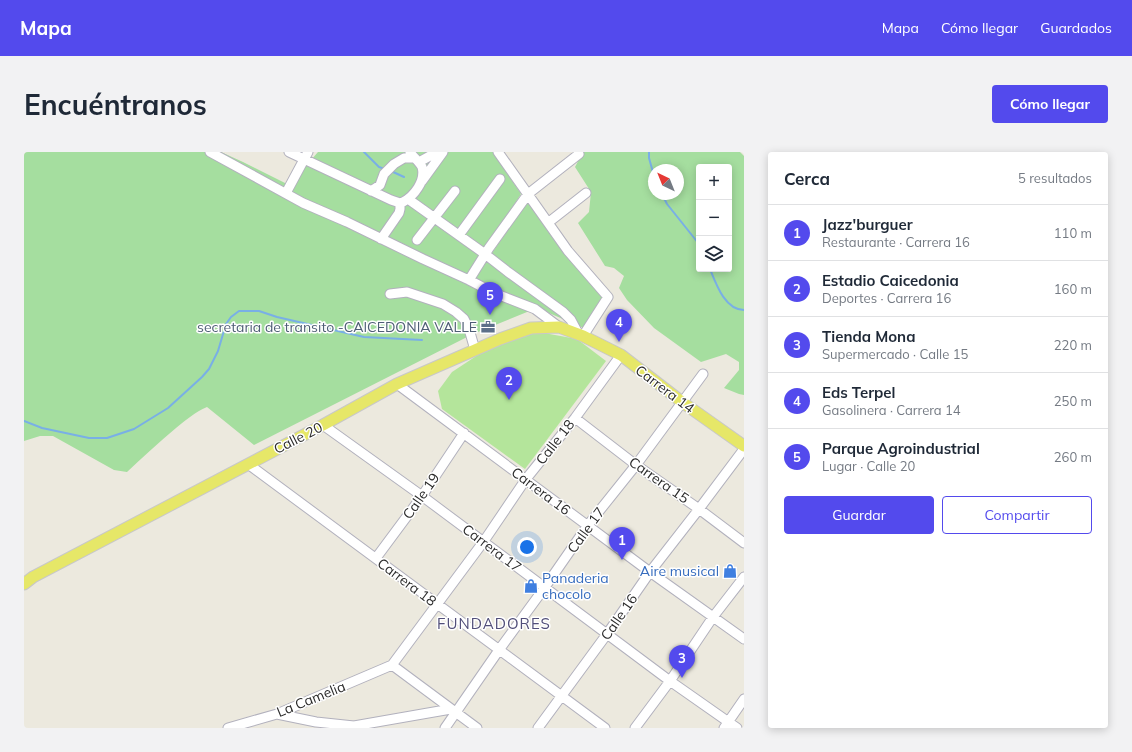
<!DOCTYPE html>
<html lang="es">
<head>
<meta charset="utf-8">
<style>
  :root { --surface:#fff; --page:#f2f2f3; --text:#1f2937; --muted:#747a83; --line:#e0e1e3; --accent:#534aed }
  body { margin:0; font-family:Mulish,sans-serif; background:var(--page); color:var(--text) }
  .controls { position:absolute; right:12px; top:12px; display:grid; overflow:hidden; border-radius:4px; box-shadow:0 2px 10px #0003 }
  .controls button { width:36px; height:36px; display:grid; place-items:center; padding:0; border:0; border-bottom:1px solid var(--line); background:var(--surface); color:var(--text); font:20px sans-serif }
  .compass { position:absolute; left:624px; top:12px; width:36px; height:36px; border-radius:50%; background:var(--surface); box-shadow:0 2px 10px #0003; rotate:317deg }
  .you { position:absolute; left:503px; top:395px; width:14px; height:14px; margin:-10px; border:3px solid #fff; border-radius:50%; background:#1a73e8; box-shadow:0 0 0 6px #1a73e833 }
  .badge { display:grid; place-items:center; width:26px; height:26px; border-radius:50%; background:var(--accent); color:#fff; font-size:13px; font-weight:700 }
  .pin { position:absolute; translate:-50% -33px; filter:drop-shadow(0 1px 2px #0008) }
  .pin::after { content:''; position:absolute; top:21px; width:14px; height:12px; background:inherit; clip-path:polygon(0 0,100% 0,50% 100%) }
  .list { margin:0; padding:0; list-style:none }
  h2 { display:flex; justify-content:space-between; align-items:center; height:52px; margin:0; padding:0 16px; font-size:17px }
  h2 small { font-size:13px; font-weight:400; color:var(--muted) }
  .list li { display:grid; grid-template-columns:26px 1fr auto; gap:12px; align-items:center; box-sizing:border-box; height:56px; padding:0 16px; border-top:1px solid var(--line) }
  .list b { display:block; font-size:15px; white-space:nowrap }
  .list p { margin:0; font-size:13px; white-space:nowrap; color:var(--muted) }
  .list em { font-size:13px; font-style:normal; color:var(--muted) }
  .actions { display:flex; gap:8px; padding:12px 16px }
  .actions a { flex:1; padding:9px 0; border:1px solid var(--accent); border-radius:4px; text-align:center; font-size:14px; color:var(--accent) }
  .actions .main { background:var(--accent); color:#fff }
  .icon { flex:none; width:22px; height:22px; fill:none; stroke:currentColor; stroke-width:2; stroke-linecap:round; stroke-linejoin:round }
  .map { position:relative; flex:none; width:720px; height:576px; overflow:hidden; border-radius:4px }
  header { display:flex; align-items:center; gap:24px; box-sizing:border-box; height:56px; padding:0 20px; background:var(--accent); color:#fff }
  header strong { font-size:19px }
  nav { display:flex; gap:22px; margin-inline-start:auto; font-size:14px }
  .intro { display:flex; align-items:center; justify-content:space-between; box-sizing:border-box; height:96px; padding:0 24px }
  h1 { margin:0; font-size:28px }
  .button { padding:10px 18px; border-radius:4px; background:var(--accent); color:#fff; font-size:14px; font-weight:700 }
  main { display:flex; gap:24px; padding:0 24px }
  aside { flex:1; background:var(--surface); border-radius:4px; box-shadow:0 2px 10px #0003 }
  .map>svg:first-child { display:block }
</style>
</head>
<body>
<header>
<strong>Mapa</strong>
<nav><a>Mapa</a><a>Cómo llegar</a><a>Guardados</a></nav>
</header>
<div class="intro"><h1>Encuéntranos</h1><a class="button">Cómo llegar</a></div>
<main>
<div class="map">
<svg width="720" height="576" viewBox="0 0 720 576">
  <rect width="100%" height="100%" fill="#ece9de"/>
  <!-- green -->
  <path fill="#a5de9f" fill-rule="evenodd" d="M0,0H197L219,10L265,33L294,0H469L497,42L446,121L452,124L504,49L582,145L562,177L518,158L503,160L449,182L230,293L183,255C171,260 162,268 152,276C135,290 119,305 103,320L90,318L29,284H16L0,289Z
    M559,0H716L720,4V243L715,242L700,236L715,218V210L702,202L677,210L630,176L603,148L595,136L600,124L590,116L581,114L554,71L565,60L567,40L551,15ZM675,15H705V117H675ZM630,18H654V42H630Z"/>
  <!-- pitch -->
  <path fill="#b4e59b" d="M509,179L553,187L582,209L501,317L418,257L414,239L428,220L469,193Z"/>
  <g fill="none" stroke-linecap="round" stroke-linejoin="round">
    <!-- stream -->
    <path stroke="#79afe6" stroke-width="2" d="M340,0L355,15L361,17
      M625,0V6L630,24
      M367,19L380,25
      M638,42L643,52L675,92
      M686,117C692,132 701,158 720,158
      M0,269L18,276L65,286H83L110,277L144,256L178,225L185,217L194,199L202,172L207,165L215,159H235L253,165L340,185L398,188"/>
    <defs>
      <path id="minor" d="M186,0L279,51L323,70L399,107L445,128L470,141L511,157L535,175
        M265,0L367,48L376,51V57L375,61L357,87
        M474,0L544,99L584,145L559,184
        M395,10L413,0
        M398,29L419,0
        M347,39L356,33L360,22L370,12L380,6H390
        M262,41L284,0
        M384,47L461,102L484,120L539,160L547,168L555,183
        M379,50C390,44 402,29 398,15C395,9 389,5 386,0
        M525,70L562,41
        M435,83L476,27
        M393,88L431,39
        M445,128L465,96L504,42L555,2L554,0
        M366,142L383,140L419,152L432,160L440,167L445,177L451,198
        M373,232L626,420L720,487
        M551,266L612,313L675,357L720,391
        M299,273L398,344L646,529L713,576
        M224,312L581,576
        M352,406L398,344L440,281
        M368,513L460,389L502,327L551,266L597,203
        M368,513L453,576
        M253,562L292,570L330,574L427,557
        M204,576L253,562L368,513
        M421,576L475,498L521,435L564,373L612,313L679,222
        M514,576L583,482L626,420L675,357L720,297
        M611,576L646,529L689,465L720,425
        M700,576L720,547"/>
      <path id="major" d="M0,432L9,425L299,273L373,232L476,187L507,176L535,175L559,184L597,203L658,250L720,294"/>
    </defs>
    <!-- minor casing -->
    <use href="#minor" stroke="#b2b1bd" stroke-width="11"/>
    <!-- major casing -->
    <use href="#major" stroke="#c8c8c8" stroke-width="13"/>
    <!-- minor -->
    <use href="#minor" stroke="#fff" stroke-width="9"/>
    <!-- major -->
    <use href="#major" stroke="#e6e768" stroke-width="11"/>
  </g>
  <!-- icons -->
  <defs>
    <symbol id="office-bare" viewBox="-9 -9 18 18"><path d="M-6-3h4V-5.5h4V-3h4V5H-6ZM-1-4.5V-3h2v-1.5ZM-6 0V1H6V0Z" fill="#5c6f8a" stroke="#fff" stroke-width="2.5" paint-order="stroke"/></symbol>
    <symbol id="shop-bare" viewBox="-9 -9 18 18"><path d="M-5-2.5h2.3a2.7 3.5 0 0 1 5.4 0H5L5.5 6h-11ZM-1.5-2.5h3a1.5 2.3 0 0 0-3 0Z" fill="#3f7fe0" stroke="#fff" stroke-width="2.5" paint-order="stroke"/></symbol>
  </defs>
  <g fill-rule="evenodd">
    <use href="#office-bare" x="454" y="165" width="20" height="20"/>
    <use href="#shop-bare" x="696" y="409" width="20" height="20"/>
    <use href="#shop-bare" x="497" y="424" width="20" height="20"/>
  </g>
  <g text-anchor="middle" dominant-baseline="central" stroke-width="3" stroke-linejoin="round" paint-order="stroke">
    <!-- service labels -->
    <g font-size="14" fill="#4e5e75" stroke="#fff" text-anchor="end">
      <text x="453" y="175">secretaria de transito -CAICEDONIA VALLE</text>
    </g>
    <!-- street labels -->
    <g font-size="14" fill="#2b2b2b" stroke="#fff">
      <text transform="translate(641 237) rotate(37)">Carrera 14</text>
      <text transform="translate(274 286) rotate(-27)">Calle 20</text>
      <text transform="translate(531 290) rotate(-52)">Calle 18</text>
      <text transform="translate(635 328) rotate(35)">Carrera 15</text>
      <text transform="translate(517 339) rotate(37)">Carrera 16</text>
      <text transform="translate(397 344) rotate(-55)">Calle 19</text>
      <text transform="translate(562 378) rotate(-54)">Calle 17</text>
      <text transform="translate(468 396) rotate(37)">Carrera 17</text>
      <text transform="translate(383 430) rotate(37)">Carrera 18</text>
      <text transform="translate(595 465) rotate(-55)">Calle 16</text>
      <text transform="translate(287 547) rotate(-22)">La Camelia</text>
    </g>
    <!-- shop labels -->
    <g font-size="14" fill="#366cbe" stroke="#fff" text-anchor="end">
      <text x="695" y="419">Aire musical</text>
      <text x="518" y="426" text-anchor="start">Panaderia<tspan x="518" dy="16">chocolo</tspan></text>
    </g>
    <!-- neighbourhood labels -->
    <g font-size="15" letter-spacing="1" fill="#514e79" stroke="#fff">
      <text x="470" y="471">FUNDADORES</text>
    </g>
  </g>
</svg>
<div class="controls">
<button>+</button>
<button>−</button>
<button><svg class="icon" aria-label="layers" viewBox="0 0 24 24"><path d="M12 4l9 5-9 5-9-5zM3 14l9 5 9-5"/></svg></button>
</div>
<svg class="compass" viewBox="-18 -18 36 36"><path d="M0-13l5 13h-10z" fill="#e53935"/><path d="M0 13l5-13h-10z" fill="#747a83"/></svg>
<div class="you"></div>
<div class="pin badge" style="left:598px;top:408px">1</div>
<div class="pin badge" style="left:485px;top:248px">2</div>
<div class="pin badge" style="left:658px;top:526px">3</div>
<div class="pin badge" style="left:595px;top:190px">4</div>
<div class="pin badge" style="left:466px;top:163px">5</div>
</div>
<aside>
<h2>Cerca<small>5 resultados</small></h2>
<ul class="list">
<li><span class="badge">1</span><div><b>Jazz'burguer</b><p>Restaurante · Carrera 16</p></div><em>110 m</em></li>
<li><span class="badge">2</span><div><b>Estadio Caicedonia</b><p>Deportes · Carrera 16</p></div><em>160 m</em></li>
<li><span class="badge">3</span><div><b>Tienda Mona</b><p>Supermercado · Calle 15</p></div><em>220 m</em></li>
<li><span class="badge">4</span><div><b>Eds Terpel</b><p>Gasolinera · Carrera 14</p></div><em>250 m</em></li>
<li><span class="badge">5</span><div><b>Parque Agroindustrial</b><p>Lugar · Calle 20</p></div><em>260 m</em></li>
</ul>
<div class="actions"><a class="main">Guardar</a><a>Compartir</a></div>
</aside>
</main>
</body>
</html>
